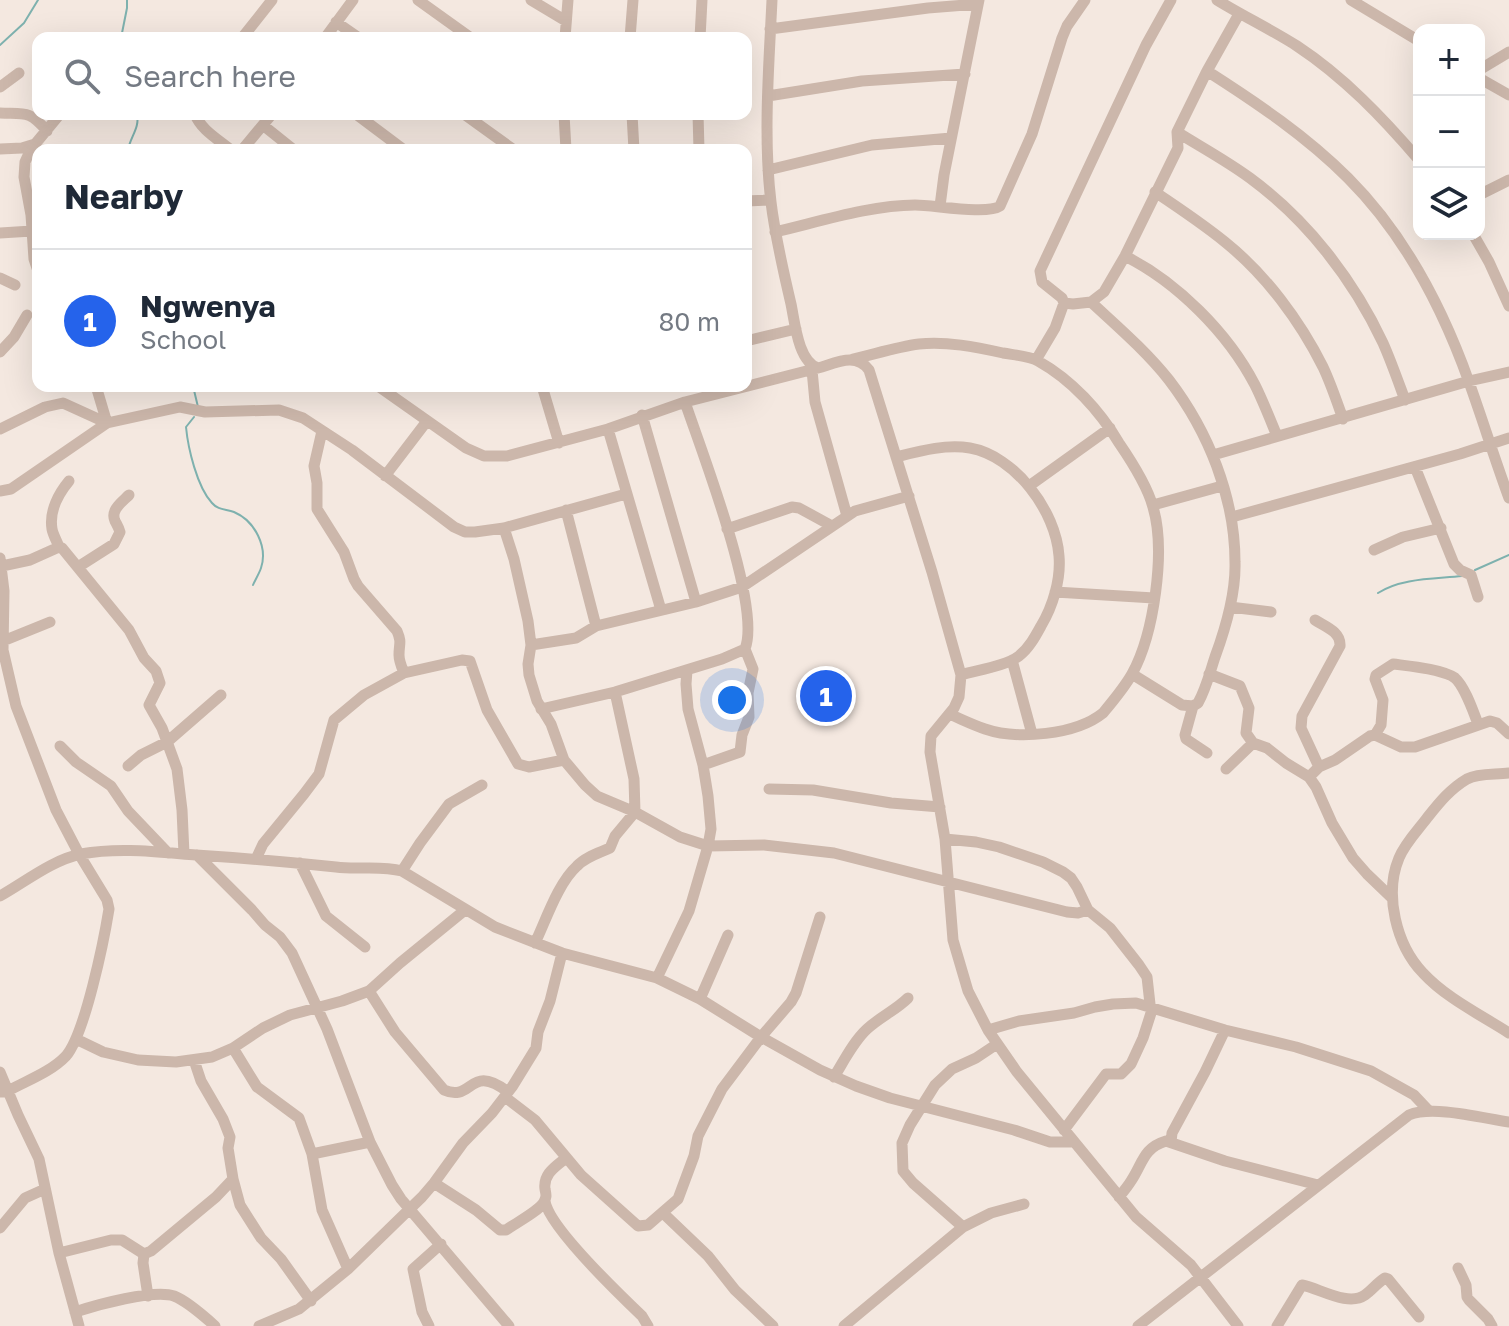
<!DOCTYPE html>
<html lang="en">
<head>
<meta charset="utf-8">
<style>
  :root { --surface:#fff; --page:#f2f2f3; --text:#1f2937; --muted:#747a83; --line:#e0e1e3; --accent:#2563eb }
  body { margin:0; font-family:"Golos Text",sans-serif; background:var(--page); color:var(--text) }
  .controls { position:absolute; right:24px; top:24px; display:grid; overflow:hidden; border-radius:16px; box-shadow:0 8px 32px #0002 }
  .controls button { width:72px; height:72px; display:grid; place-items:center; padding:0; border:0; border-bottom:2px solid var(--line); background:var(--surface); color:var(--text); font:40px sans-serif }
  .you { position:absolute; left:732px; top:700px; width:28px; height:28px; margin:-20px; border:6px solid #fff; border-radius:50%; background:#1a73e8; box-shadow:0 0 0 12px #1a73e833 }
  .badge { display:grid; place-items:center; width:52px; height:52px; border-radius:50%; background:var(--accent); color:#fff; font-size:26px; font-weight:700 }
  .pin { position:absolute; translate:-50% -50%; border:4px solid #fff; box-shadow:0 2px 8px #0006 }
  .list { margin:0; padding:0; list-style:none }
  h2 { display:flex; justify-content:space-between; align-items:center; height:104px; margin:0; padding:0 32px; font-size:34px }
  h2 small { font-size:26px; font-weight:400; color:var(--muted) }
  .list li { display:grid; grid-template-columns:52px 1fr auto; gap:24px; align-items:center; box-sizing:border-box; height:144px; padding:0 32px; border-top:2px solid var(--line) }
  .list b { display:block; font-size:30px; white-space:nowrap }
  .list p { margin:0; font-size:26px; white-space:nowrap; color:var(--muted) }
  .list em { font-size:26px; font-style:normal; color:var(--muted) }
  .icon { flex:none; width:44px; height:44px; fill:none; stroke:currentColor; stroke-width:2; stroke-linecap:round; stroke-linejoin:round }
  .map { position:relative; flex:none; width:1509px; height:1326px; overflow:hidden }
  .search { position:absolute; background:var(--surface); box-shadow:0 8px 32px #0002; left:32px; top:32px; width:720px; height:88px; display:flex; align-items:center; gap:20px; box-sizing:border-box; padding:0 28px; border-radius:16px; color:var(--muted); font-size:30px }
  .panel { position:absolute; background:var(--surface); box-shadow:0 8px 32px #0002; left:32px; top:144px; width:720px; height:248px; border-radius:16px }
  .map>svg:first-child { display:block }
</style>
</head>
<body>
<div class="map">
<svg width="1509" height="1326" viewBox="0 0 1509 1326">
  <rect width="100%" height="100%" fill="#f4e8e0"/>
  <g fill="none" stroke-linecap="round" stroke-linejoin="round">
    <!-- stream -->
    <path stroke="#7eb1ae" stroke-width="2" d="M121,38L127,8V0
      M0,45L24,23L38,0
      M128,150C130,137 140,128 137,114
      M193,386L198,407
      M194,417L186,427C188,448 197,487 212,503C218,510 225,509 234,512C255,521 268,547 261,568C259,574 255,580 253,585
      M1475,570L1509,555
      M1378,593C1401,578 1434,579 1462,576"/>
    <!-- minor -->
    <path stroke="#ccb7ab" stroke-width="11" d="M418,0L471,38
      M531,0L566,21
      M772,0C769,64 763,138 771,202C775,236 783,270 791,304C795,323 798,361 818,368C836,363 856,352 869,370L932,572L961,675L959,697L954,708L931,736L930,752L945,839L953,940L968,991L988,1030L1017,1072L1136,1217L1191,1265L1238,1326
      M1217,0C1243,16 1272,30 1297,46C1344,77 1383,118 1419,160
      M1351,0L1419,41
      M336,22L359,38
      M770,29L928,8L978,4
      M242,38L272,0
      M325,38L353,0
      M565,38L568,0
      M630,38L633,0
      M700,38L702,0
      M1479,70L1509,52
      M1207,71C1257,103 1306,136 1348,178C1404,234 1443,309 1469,382C1483,421 1495,460 1509,498
      M1479,78L1509,95
      M0,87L19,73
      M768,96L862,81L965,74
      M0,113C25,114 29,110 47,131
      M195,114C201,130 218,139 231,150
      M356,114L404,150
      M464,114L514,150
      M564,114L566,150
      M632,114L634,150
      M698,114L699,150
      M264,126L294,150
      M1177,132C1201,147 1227,161 1250,178C1307,220 1353,279 1383,343C1391,361 1398,381 1405,400
      M0,149L22,148L35,144
      M242,150L272,114
      M768,170L872,145L951,138
      M1155,192C1179,208 1203,224 1225,242C1266,275 1300,321 1323,367C1331,384 1337,402 1343,419
      M1479,195L1509,180
      M746,201L770,200
      M940,206L944,175L979,0
      M775,232C818,222 872,205 915,205C934,205 987,215 1000,206L1032,134L1062,38L1067,26L1085,0
      M0,233L32,231
      M1473,234L1489,262L1509,306
      M1125,256C1177,282 1228,333 1255,385C1263,401 1270,419 1277,436
      M38,271L34,259L31,215L24,177L25,162L31,149L60,114
      M0,278L15,285
      M1091,302C1118,327 1146,351 1169,380C1208,431 1235,497 1235,562C1236,594 1226,627 1215,657C1210,672 1206,689 1198,703L1193,706L1182,705L1132,674
      M1064,303L1073,304L1091,302L1104,292L1125,256L1178,148L1177,132L1207,71L1239,14
      M746,341L796,329
      M0,352L14,337L27,315
      M853,359C875,354 897,347 919,344C946,341 976,347 1003,353C1014,355 1029,356 1038,361C1072,380 1100,411 1119,443C1132,462 1147,485 1153,507C1166,551 1154,634 1132,674C1124,688 1113,701 1103,713C1076,735 1017,740 985,729C973,725 961,719 949,714
      M1036,360L1055,328L1064,303L1062,298L1042,282L1040,271L1146,45L1171,0
      M812,370L815,402L847,516
      M378,386L466,448L484,456H507L608,429L685,402L818,368
      M510,386H519
      M542,386L559,443
      M642,415L696,602
      M0,429L45,407L63,403L107,423L180,407L205,412L279,410L303,418L352,450L454,527L465,532H475L504,528L626,494
      M608,429L661,610
      M322,431L314,466L317,483V509L344,552L354,579L358,586L397,631C402,643 399,643 399,655C399,661 402,668 404,673
      M1213,455L1469,381L1509,372
      M896,457C920,451 945,444 970,448C1015,456 1056,511 1059,556C1061,579 1053,606 1041,626C1035,637 1029,648 1019,656C1006,666 978,670 961,675
      M1415,467L1454,564L1460,570L1471,575L1478,597
      M385,476L427,421
      M1029,486L1110,428
      M0,491L11,489L107,423L96,386
      M1153,505L1222,486
      M566,510L596,626
      M1232,517L1460,454L1509,438
      M504,528L514,559L528,621L531,645L528,664L529,675L537,701L551,724L564,760L585,785L597,796L635,812L680,837L708,846L764,845L834,853L1067,912L1078,913L1088,910
      M727,529L792,507L799,508L832,526
      M59,547C57,541 53,535 52,529C49,511 59,493 69,481
      M1374,550L1403,537L1441,528
      M0,558L4,591L3,650L16,706L56,810L79,854L107,900L109,909C104,940 85,1034 66,1056C51,1072 26,1081 8,1091L0,1092
      M2,566L30,560L59,547L62,548L129,630L144,658L156,671L160,683L149,705L162,728L177,769L182,810L184,854
      M78,567L114,544L120,532C119,528 117,525 115,521C110,510 122,502 129,495
      M1055,592L1154,598
      M1230,607L1271,612
      M1315,620C1326,627 1341,632 1340,646L1302,716L1301,728L1319,767
      M3,641L50,622
      M531,645L576,638L596,626L696,602L742,587L855,511L909,496
      M1012,660L1032,734
      M1209,674L1240,686L1249,708L1246,733L1253,743
      M1193,706L1185,735L1186,739L1207,753
      M541,709L615,692L722,659L745,649C762,606 701,450 685,402
      M1375,735L1381,725L1383,700L1375,679L1376,675L1393,664C1408,666 1443,669 1455,678C1465,687 1473,711 1478,724
      M60,746L76,762L111,786L128,811L168,853
      M703,765L740,752L742,735L749,717L748,693L753,669L745,649
      M128,766L141,755L167,742L221,695
      M1226,769L1253,743L1267,748L1286,763L1309,777L1316,787L1332,823L1353,858L1367,874L1392,898
      M1509,773C1496,775 1479,773 1467,779C1450,789 1439,803 1427,818C1418,830 1405,843 1399,858C1384,894 1396,945 1423,973C1446,998 1481,1015 1509,1033
      M1309,777L1319,767L1335,760L1370,736L1375,735L1401,747H1415L1490,721L1497,723L1509,734
      M769,789L813,790L891,803L940,807
      M945,839L976,842L999,847L1043,862L1063,872L1071,878L1077,887L1088,910L1110,928L1139,965L1147,977L1151,1013L1143,1038L1131,1064L1121,1074H1106L1064,1130
      M197,855L252,910L265,925L280,937L292,953L327,1029L370,1142L392,1185L401,1199L509,1326
      M256,859L263,844L304,794L319,774L334,720L364,695L404,673L462,660L470,661L487,710L518,764L529,767L564,760
      M300,863L326,916L365,947
      M402,871L420,843L449,804L482,785
      M0,896C25,882 52,860 81,854C119,847 158,852 196,855C243,858 289,862 336,867C358,870 380,865 402,871L495,927L562,953L657,978L700,999L761,1037L820,1070L856,1086L890,1098L1014,1130L1050,1142H1074
      M535,943C546,920 558,883 577,866C585,857 599,853 610,848L615,836L635,812L634,779L615,692
      M657,978L689,911L708,846L711,829L708,796L703,765L688,709L686,684L687,670
      M369,991L395,1032L444,1090C473,1103 469,1062 508,1092
      M700,999L728,935
      M988,1030L1019,1021L1074,1013L1095,1007L1113,1004L1136,1003L1225,1030L1296,1047L1371,1071L1414,1095L1429,1111
      M76,1039L103,1052L138,1060L176,1062L212,1057L233,1048L263,1028L290,1015L342,1001L369,991L400,963L465,910
      M233,1048L257,1087L299,1118L312,1154L322,1210L348,1269
      M194,1060L201,1081L223,1119L230,1137L228,1148L233,1179L240,1205L261,1238L281,1259L311,1301
      M0,1072L18,1115L39,1159L59,1253L79,1326
      M834,1077C844,1061 853,1042 867,1029C880,1017 896,1010 908,998
      M505,1097L535,1120L581,1175L638,1226L648,1225L678,1199L694,1156L698,1136L722,1089L761,1037L791,1002L796,993L820,917
      M1171,1142L1172,1133L1205,1072L1225,1030
      M312,1154L370,1142
      M434,1183L476,1210L500,1230H506C516,1223 539,1211 544,1202C547,1196 546,1195 545,1189C543,1174 555,1167 566,1158
      M1119,1197C1123,1192 1128,1186 1131,1181C1143,1163 1143,1148 1166,1141L1225,1161L1318,1185
      M545,1201C549,1227 620,1295 642,1316L648,1326
      M663,1213L708,1256L735,1290L773,1326
      M963,1227L913,1183L903,1171L902,1143L910,1125L935,1085L952,1069L976,1058L997,1044
      M0,1228L25,1198L45,1189
      M59,1253L111,1240H122L144,1254L151,1251L216,1197L233,1179
      M144,1254L143,1263L148,1296
      M1458,1268L1466,1285L1467,1297L1469,1300L1488,1319L1492,1326
      M75,1312C96,1305 154,1289 174,1296C187,1301 205,1317 215,1326
      M259,1326L299,1309L348,1269L422,1197L434,1183L463,1143L492,1113L512,1087L536,1048L538,1032L550,1001L562,953
      M429,1326L422,1312L413,1269L441,1244
      M844,1326L963,1227L991,1213L1024,1204
      M1138,1326L1409,1115C1433,1105 1482,1118 1509,1122
      M1277,1326L1302,1285C1319,1288 1348,1307 1365,1295C1372,1290 1377,1283 1385,1278L1388,1279L1419,1317"/>
  </g>
</svg>
<div class="controls">
<button>+</button>
<button>−</button>
<button><svg class="icon" aria-label="layers" viewBox="0 0 24 24"><path d="M12 4l9 5-9 5-9-5zM3 14l9 5 9-5"/></svg></button>
</div>
<div class="you"></div>
<div class="pin badge" style="left:826px;top:696px">1</div>
<div class="search"><svg class="icon" aria-label="search" viewBox="0 0 24 24"><circle cx="10" cy="10" r="6"/><path d="M15 15l6 6"/></svg>Search here</div>
<section class="panel">
<h2>Nearby<small></small></h2>
<ul class="list">
<li><span class="badge">1</span><div><b>Ngwenya</b><p>School</p></div><em>80 m</em></li>
</ul>
</section>
</div>
</body>
</html>
